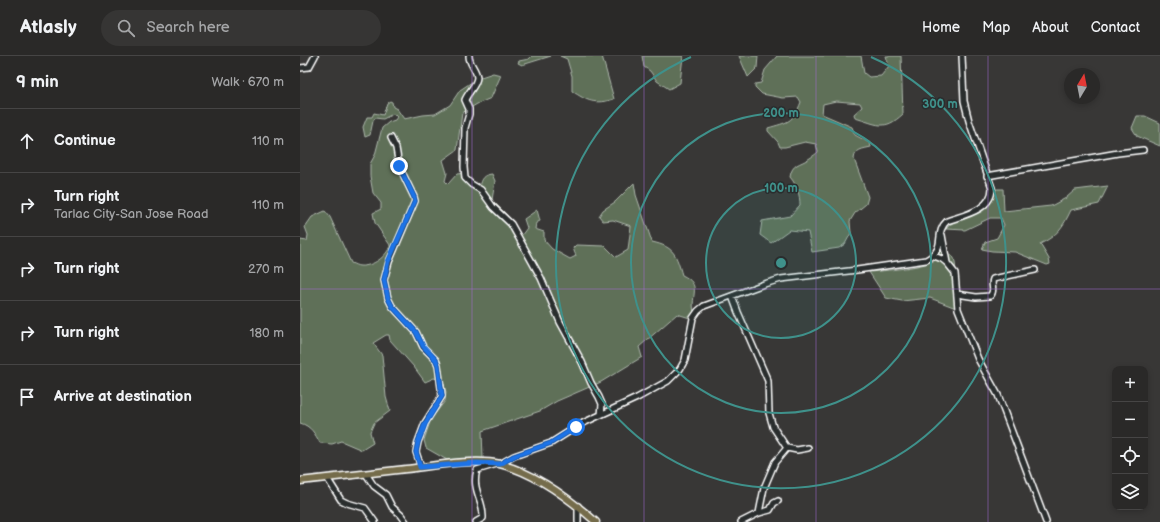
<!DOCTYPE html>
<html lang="en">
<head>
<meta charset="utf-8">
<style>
  :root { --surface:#2a2928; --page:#363534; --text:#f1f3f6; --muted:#a5a6a8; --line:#464545 }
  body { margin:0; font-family:"Balsamiq Sans",sans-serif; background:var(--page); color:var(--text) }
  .controls { position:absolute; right:12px; bottom:12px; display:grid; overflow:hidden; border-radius:8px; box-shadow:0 2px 6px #0003 }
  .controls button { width:36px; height:36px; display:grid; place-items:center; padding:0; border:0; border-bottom:1px solid var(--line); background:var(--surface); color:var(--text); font:20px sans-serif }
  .compass { position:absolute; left:764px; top:12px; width:36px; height:36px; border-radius:50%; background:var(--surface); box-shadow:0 2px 6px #0003; rotate:10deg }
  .stop { position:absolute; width:12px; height:12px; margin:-9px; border:3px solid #1a73e8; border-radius:50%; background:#fff }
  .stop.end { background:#1a73e8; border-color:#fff; box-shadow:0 1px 4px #0008 }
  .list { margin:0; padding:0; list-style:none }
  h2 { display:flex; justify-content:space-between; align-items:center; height:52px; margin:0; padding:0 16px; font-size:17px }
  h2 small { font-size:13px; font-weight:400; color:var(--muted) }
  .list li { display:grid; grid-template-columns:26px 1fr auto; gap:12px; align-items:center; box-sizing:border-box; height:64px; padding:0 16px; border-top:1px solid var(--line) }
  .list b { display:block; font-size:15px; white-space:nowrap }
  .list p { margin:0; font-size:13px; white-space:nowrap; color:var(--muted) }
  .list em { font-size:13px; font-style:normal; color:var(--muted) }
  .icon { flex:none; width:22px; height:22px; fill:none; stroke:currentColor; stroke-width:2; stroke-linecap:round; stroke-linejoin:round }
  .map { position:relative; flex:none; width:860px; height:466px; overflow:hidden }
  header { display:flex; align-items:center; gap:24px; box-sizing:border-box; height:56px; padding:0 20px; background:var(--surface); border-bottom:1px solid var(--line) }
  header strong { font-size:19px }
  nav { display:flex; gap:22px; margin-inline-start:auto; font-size:14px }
  .search { width:280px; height:36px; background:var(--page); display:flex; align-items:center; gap:10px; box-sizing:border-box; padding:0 14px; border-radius:22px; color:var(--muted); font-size:15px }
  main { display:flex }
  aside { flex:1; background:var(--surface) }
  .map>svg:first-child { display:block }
</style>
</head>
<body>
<header>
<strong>Atlasly</strong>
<div class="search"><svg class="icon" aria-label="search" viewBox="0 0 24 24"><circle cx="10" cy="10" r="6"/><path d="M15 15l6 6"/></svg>Search here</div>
<nav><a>Home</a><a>Map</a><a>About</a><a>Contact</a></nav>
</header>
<main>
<aside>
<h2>9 min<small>Walk · 670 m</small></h2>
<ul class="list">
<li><svg class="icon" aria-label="ahead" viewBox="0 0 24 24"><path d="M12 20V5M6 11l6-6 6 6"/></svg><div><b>Continue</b></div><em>110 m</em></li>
<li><svg class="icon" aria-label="right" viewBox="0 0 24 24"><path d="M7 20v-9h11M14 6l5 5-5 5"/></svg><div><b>Turn right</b><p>Tarlac City-San Jose Road</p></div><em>110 m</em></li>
<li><svg class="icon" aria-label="right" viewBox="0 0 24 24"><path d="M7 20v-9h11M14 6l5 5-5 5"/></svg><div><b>Turn right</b></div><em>270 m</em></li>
<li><svg class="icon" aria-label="right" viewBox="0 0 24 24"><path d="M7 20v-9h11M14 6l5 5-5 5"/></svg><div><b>Turn right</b></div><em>180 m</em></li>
<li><svg class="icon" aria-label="arrive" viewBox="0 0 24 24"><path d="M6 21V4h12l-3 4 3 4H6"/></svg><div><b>Arrive at destination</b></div></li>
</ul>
</aside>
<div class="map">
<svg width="860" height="466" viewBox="0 0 860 466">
  <rect width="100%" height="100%" fill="#383736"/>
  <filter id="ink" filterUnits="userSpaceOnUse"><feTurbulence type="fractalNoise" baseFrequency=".025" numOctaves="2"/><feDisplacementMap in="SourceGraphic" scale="8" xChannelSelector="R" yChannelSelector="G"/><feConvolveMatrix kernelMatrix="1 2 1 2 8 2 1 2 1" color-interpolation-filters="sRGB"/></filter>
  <g filter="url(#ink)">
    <!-- green -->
    <path fill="#5e7059" stroke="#aeb8ac" d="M232,0H251L222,9L218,7L219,5L229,3Z
      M260,0H302L314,43C295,49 287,45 272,35V20L267,3Z
      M342,0H383L380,27L369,33L357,25L350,15L344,11Z
      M439,0H458L457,12L448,21Z
      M477,0H561L564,17L569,21L581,20L589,10L586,0H601L603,58C584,76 577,68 555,62L554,58L562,51L560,47L536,45L523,48L522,58L552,71L555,79L570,87L571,91C563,93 555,93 554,103L568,141L566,148L555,157L550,165L551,177L545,188L539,192L512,196L508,176L489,174L471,187L460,179L462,165L490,160L500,149C500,139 497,129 490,121C492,107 500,109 510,102C513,100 516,98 518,96L516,88L505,86L485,91H480L478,86L468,75V72C488,66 493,67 501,46L498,41L483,42L462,38L455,31V28L461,27L465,14Z
      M193,17L201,19L191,42L177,48L162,57L157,94L143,104L147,117L145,125L148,128L157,118L165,117L179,131C181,122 183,119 192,118L195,125L192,144L211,163L221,180L227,172L224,163L237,154L240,165L236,167L235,173L244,176V184L252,193L270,203L276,200L273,192L276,189L305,190L316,201L328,194L331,170L313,164L303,165L299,160L303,154L315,146L334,127L336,139L352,186C375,191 376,199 382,219C403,229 390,239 394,256L390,262L377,258L339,291L342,301L301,326L257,345L240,355L182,375L183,403L147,404L126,392L124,384L131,363L145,345L146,336L143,325L134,322L125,326L114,311L90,284L89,279H86L73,287L82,299L86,341L90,355L74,367L70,376L73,387L62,394L41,385L32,388L20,387C15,378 11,370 0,367V184L7,185L8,179L5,171L12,161L25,155L30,161L51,207C54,208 57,210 60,210C72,211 88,200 90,189L75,167L73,157L81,153V147L73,137L70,120V108L75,99L82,72L89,66L95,64L97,61L95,59L93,58L83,63L75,62L73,65L70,79L65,81L63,71L67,61H72L74,57L83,59L87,47L90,45L92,46L93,51L97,53L104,63L123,59L135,58L150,49L160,34L178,22Z
      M837,60H845L860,67V90L837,80L832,72Z
      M808,130L799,148L771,154C763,171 757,180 740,188L749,203L750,208L747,209L715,196L692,195L682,193L685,186L697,182L704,169L701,162H690L665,174L646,173C656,159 688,158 693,142C694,139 694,136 694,133H703L704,155L751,150L766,142L775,134Z
      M641,191L654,202C658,218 655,235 656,252L630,242L602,245L586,242L569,216C581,215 629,211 636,203C638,200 640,195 641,191Z"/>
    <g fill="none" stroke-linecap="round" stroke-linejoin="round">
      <defs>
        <path id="minor" d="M169,0C169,8 176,13 177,21C177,29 168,36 165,44L169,53V58L165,72L164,111L165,122L171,128L181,134L193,151L211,168L241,222L260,266L282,306L291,327L299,341L302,348L301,359
          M0,12L9,11L15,0
          M91,82L96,92L99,110L114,141L115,145L89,206L84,224L88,242L92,250L116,276L123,291L136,304L138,309L142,340L125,367L118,386L116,396L121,411
          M687,120L818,97L843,94
          M642,179L647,207
          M634,200L642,203L647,207L655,217L658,253L678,303L698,339L746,466
          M657,238L676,241L690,240C696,235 690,229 693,223L735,214
          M432,240L438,256L468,325L469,357L473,371L487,392L497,394L508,392
          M200,408L214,400L251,387L281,368L337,342L368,325L380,313L385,304L393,262L398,255L404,250L464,228L481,223L557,214L626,204C648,192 633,178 647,165C664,159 692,154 692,132L669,65L664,45L662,0
          M66,418L74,430L86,439L92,451L101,459L106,466
          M27,422L41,444L47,447L65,452L75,466
          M278,450V466
          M459,457L464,432L475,406L487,392
          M176,466L183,462C184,444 171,434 177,414L197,408
          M441,466L459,457L470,454L474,447L478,445"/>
        <path id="major" d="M0,425C35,421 71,417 106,413C133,410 174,402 200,408C236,417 269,442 296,466"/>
      </defs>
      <!-- minor casing -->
      <use href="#minor" stroke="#fff" stroke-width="8"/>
      <!-- major casing -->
      <use href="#major" stroke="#fff" stroke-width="9"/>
      <!-- minor -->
      <use href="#minor" stroke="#2a2d2e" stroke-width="5"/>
      <!-- major -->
      <use href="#major" stroke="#746c4b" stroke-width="6"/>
    </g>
  </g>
  <g fill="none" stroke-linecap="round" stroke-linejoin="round" filter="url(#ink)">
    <!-- route -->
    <path stroke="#1a73e8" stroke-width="5" d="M99,110L114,141L115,145L88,206L84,224L88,242L92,250L116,276L123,290L136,304L138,309L142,340L125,368L118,386L116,396L120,411L177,407L200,408L214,400L251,387L276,371"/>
  </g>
  <!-- grid -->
  <path fill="none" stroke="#a36bd2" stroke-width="1" stroke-opacity="0.55" d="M172,0V466M344,0V466M516,0V466M688,0V466M0,233H860"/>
  <!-- distance rings -->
  <circle cx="481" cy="207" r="75" fill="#3f918b" fill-opacity=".12"/>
  <g fill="none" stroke="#3f918b" stroke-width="2">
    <circle cx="481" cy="207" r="75"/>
    <circle cx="481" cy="207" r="150"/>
    <path d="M571 1A225 225 0 1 1 391 1"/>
  </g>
  <circle cx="481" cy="207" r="6" fill="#3f918b" stroke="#2a2d2e" stroke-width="2"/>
  <g font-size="12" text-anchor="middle" font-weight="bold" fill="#3f918b" stroke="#2a2d2e" stroke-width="3" stroke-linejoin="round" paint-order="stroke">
    <text x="640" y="52">300 m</text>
    <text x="481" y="61">200 m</text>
    <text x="481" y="136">100 m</text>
  </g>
</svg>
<div class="controls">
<button>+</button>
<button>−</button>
<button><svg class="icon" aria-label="locate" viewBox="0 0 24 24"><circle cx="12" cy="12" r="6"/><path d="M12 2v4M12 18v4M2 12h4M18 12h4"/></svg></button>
<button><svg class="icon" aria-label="layers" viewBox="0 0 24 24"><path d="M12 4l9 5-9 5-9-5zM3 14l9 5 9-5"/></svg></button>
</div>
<svg class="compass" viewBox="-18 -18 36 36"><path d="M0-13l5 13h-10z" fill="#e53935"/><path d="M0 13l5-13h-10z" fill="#a5a6a8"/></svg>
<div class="stop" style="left:276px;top:371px"></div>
<div class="stop end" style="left:99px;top:110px"></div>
</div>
</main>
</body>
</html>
